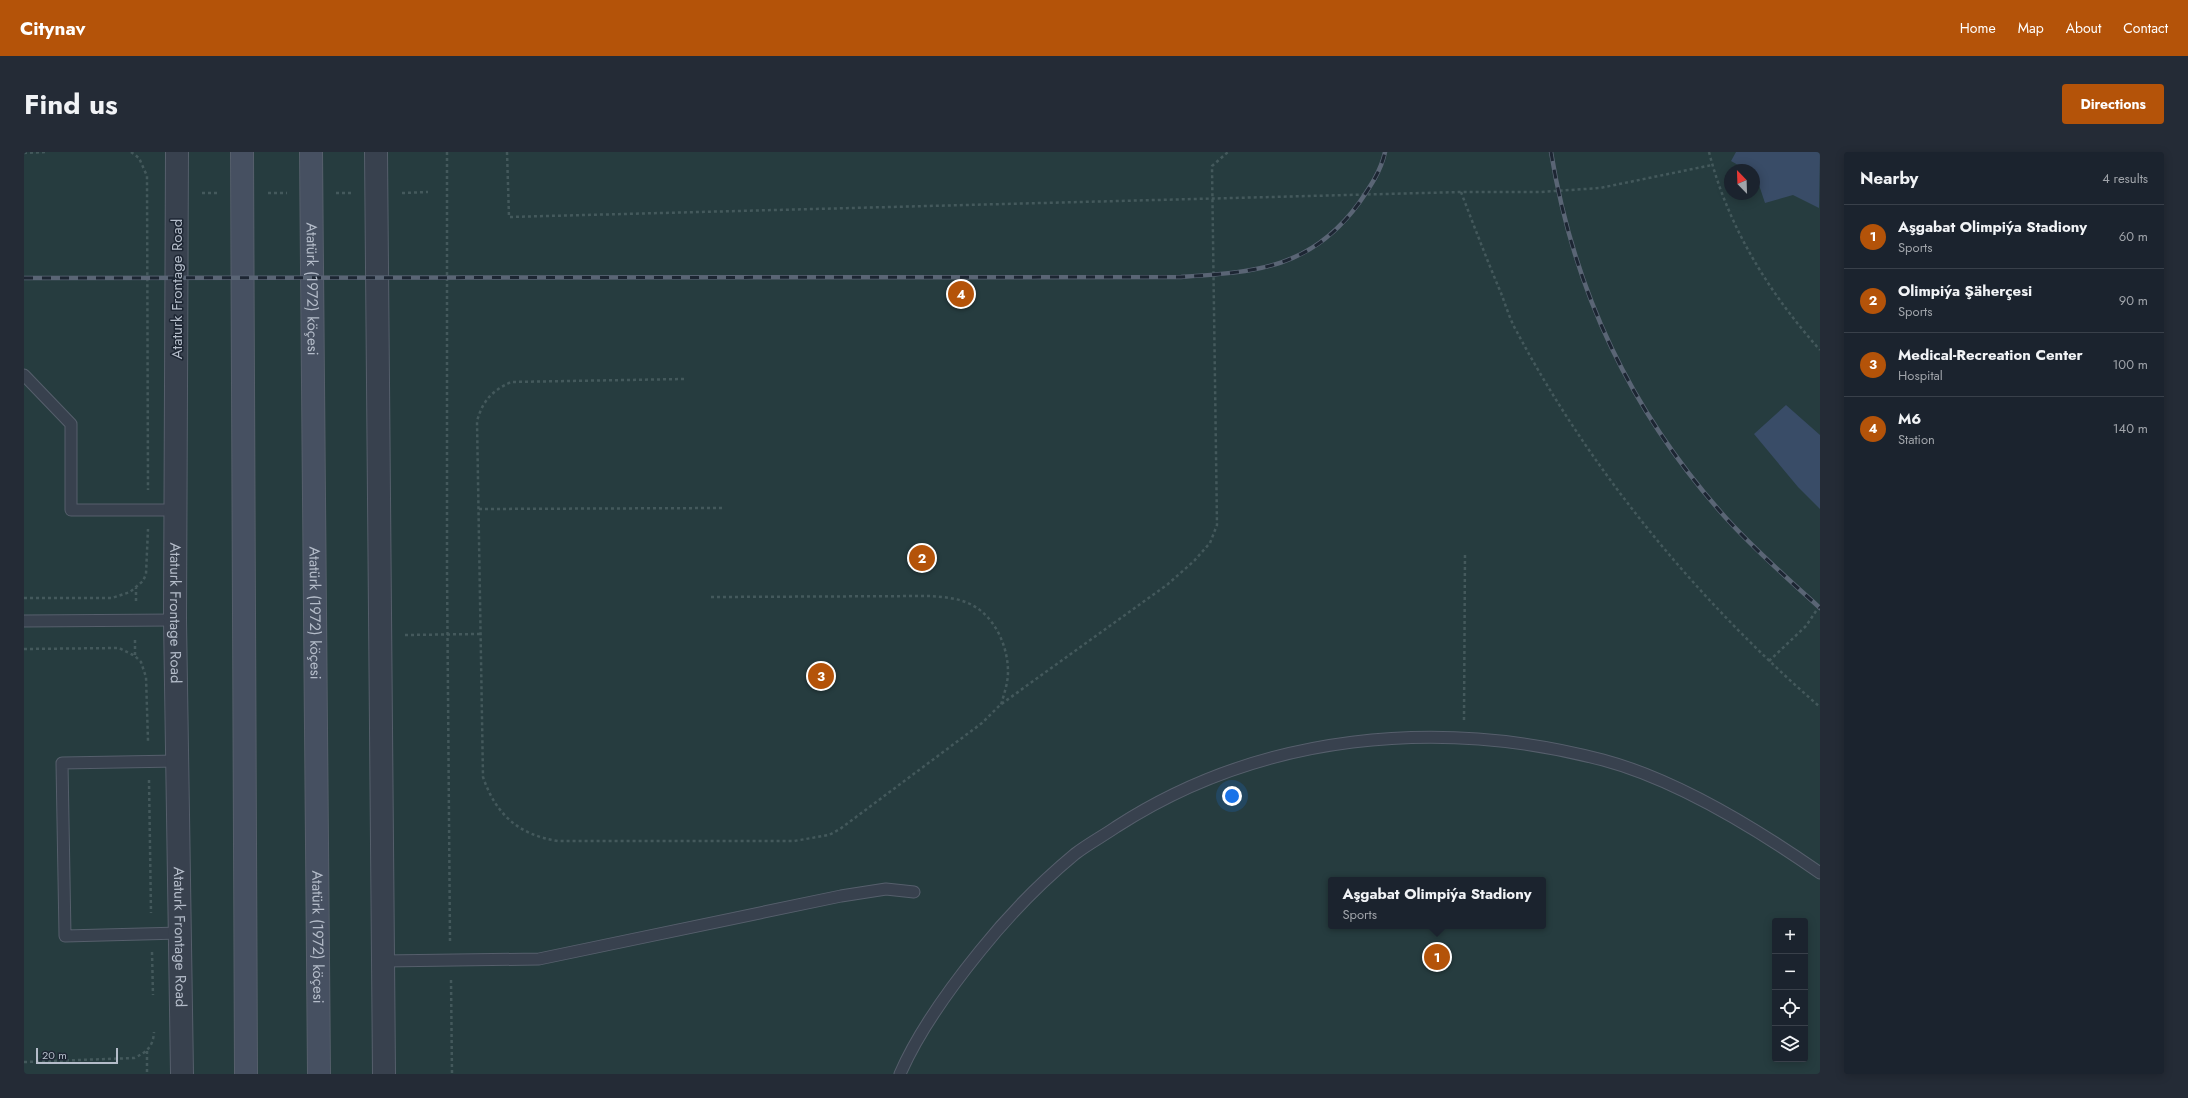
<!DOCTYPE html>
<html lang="en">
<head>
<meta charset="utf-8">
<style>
  :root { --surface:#1b232e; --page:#242b36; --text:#f1f3f6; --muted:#a0a4aa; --line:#39404a; --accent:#b45309 }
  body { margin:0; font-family:Jost,sans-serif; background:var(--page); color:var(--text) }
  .controls { position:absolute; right:12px; bottom:12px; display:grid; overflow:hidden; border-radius:4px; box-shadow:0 2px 10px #0003 }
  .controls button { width:36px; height:36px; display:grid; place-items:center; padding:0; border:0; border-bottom:1px solid var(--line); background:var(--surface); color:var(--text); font:20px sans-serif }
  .compass { position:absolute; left:1700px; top:12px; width:36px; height:36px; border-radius:50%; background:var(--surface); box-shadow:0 2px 10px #0003; rotate:337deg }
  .scale { position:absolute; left:12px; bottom:10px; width:82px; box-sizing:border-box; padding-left:4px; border:2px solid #b4bcc9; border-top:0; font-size:11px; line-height:14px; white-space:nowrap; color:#b4bcc9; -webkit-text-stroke:3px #1d2633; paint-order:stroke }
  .you { position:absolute; left:1208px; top:644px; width:14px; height:14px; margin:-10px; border:3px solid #fff; border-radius:50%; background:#1a73e8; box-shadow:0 0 0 6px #1a73e833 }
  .badge { display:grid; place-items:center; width:26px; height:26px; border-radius:50%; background:var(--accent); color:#fff; font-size:13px; font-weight:700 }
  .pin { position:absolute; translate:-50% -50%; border:2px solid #fff; box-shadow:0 1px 4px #0006 }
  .popup { position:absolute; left:1304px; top:725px; width:218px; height:52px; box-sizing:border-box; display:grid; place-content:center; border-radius:4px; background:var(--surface); filter:drop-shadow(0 1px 3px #0005); font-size:13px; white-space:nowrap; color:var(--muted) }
  .popup b { font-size:15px; color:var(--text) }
  .popup::after { content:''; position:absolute; left:50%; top:100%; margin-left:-8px; border:8px solid transparent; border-top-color:var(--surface) }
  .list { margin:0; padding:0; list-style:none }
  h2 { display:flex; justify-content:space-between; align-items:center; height:52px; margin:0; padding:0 16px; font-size:17px }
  h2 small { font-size:13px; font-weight:400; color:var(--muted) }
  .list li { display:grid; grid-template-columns:26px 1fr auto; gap:12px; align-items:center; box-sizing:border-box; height:64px; padding:0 16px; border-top:1px solid var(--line) }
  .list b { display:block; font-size:15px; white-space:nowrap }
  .list p { margin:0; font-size:13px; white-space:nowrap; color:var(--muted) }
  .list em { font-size:13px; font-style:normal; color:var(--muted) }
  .icon { flex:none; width:22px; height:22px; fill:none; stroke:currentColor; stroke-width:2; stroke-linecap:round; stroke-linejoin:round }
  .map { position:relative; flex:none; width:1796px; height:922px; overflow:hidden; border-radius:4px }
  header { display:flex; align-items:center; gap:24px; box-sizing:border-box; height:56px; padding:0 20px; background:var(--accent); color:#fff }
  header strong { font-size:19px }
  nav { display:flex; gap:22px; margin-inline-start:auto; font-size:14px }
  .intro { display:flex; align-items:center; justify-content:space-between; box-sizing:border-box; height:96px; padding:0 24px }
  h1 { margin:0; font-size:28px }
  .button { padding:10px 18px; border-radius:4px; background:var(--accent); color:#fff; font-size:14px; font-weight:700 }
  main { display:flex; gap:24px; padding:0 24px }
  aside { flex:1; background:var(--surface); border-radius:4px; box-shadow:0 2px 10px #0003 }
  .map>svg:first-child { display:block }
</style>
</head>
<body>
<header>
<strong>Citynav</strong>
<nav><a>Home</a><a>Map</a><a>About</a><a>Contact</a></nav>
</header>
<div class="intro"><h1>Find us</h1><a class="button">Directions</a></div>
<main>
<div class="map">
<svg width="1796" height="922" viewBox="0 0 1796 922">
  <rect width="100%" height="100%" fill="#242f3e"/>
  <!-- green -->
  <path fill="#263c3f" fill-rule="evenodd" d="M0,0H1796V922H0ZM1706,18H1730V42H1706ZM1307,728H1519V774H1307ZM1751,769H1781V907H1751Z"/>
  <!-- water -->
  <path fill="#394c67" d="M1712,0H1796L1795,56L1769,43L1741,51L1730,18H1723L1707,9Z
    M1762,253L1796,283V357L1774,335L1730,282Z"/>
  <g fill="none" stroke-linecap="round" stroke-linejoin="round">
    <defs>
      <path id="service" d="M0,223L47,272V358H152
        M0,469L151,468
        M153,609L38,611L41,784L156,781
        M359,809L515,807L817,744L862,737L890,740
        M876,922C895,878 926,836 956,799C984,764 1016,731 1051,702C1064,692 1079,684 1092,675C1237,581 1415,565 1579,608C1654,628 1733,677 1796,721"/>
      <g id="minor">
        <path id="s1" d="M153,0L151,468L158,922"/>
        <path d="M352,0L360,922"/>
      </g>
      <g id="secondary">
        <path d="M218,0L222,922"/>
        <path id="s2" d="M287,0L295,922"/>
      </g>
    </defs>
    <!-- service casing -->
    <use href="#service" stroke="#565f6c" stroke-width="13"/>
    <!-- minor casing -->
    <use href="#minor" stroke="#565f6c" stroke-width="24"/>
    <!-- secondary casing -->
    <use href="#secondary" stroke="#565f6c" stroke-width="24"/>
    <!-- path -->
    <path stroke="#44595c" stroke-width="2.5" stroke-dasharray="3 3" stroke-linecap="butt" d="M107,0L115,6L123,24L124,338
      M423,0V420L426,789
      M483,0L485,65L1437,40H1516L1576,36L1688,13
      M1685,0C1704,75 1745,141 1796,198
      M0,1L22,0
      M1437,40C1450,74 1463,108 1477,141C1482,154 1486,168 1493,180C1568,321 1675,450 1796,555
      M178,41H193
      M244,41H263
      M312,41H327
      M378,41L404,40
      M660,227L487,230C468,239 459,248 453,269L459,625C472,663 495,683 534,689H770L805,683L816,677L958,571L976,553L1144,432L1170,409L1186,391L1193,373L1188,14L1204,0
      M455,357L700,356
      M687,445L906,444C920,445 935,446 948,453C971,465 984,494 984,520C984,531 980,542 977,553
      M0,446H88L106,440L119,429L122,422L124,377
      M112,449V436
      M381,483L456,482
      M0,497L95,496L111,504L117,510L122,525L124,589
      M111,503V488
      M1745,509L1782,474L1796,453
      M1440,568L1441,400
      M125,628L127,761
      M128,800L129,843
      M427,828L428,922
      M123,899V922
      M0,910L110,906C123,900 129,895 130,880"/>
    <!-- service -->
    <use href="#service" stroke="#38414e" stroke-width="11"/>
    <!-- minor -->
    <use href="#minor" stroke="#38414e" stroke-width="22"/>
    <!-- secondary -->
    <use href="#secondary" stroke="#465061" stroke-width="22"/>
    <defs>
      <path id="rail" d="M1527,0C1550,140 1607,260 1702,366C1731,398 1764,427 1796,456
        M0,126L1157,125C1231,120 1287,117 1335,51C1346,35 1357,19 1361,0"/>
    </defs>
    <!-- rail casing -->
    <use href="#rail" stroke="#5a6575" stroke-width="4.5"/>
    <!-- rail -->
    <use href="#rail" stroke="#1d2633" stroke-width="3" stroke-dasharray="9" stroke-linecap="butt"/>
  </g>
  <g text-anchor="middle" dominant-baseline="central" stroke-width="3" stroke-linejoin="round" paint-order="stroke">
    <!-- street labels -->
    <g font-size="15" fill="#b4bcc9" stroke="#1d2633">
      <text transform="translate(153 137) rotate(-90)">Ataturk Frontage Road</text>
      <text stroke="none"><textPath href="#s2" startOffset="137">Atatürk (1972) köçesi</textPath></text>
      <text stroke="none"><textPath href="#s1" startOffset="461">Ataturk Frontage Road</textPath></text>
      <text stroke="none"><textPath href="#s2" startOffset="461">Atatürk (1972) köçesi</textPath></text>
      <text stroke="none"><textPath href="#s1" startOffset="785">Ataturk Frontage Road</textPath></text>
      <text stroke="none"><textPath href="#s2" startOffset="785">Atatürk (1972) köçesi</textPath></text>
    </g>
  </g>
</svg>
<div class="controls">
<button>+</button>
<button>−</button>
<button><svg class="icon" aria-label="locate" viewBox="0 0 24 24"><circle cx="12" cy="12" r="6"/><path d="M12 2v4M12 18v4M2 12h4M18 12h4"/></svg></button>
<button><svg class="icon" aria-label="layers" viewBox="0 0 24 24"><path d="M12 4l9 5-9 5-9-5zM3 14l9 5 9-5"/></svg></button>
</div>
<svg class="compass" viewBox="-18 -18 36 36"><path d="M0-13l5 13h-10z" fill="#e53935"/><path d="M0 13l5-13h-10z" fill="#a0a4aa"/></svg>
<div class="scale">20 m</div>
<div class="you"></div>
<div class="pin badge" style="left:1413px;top:805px">1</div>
<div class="popup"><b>Aşgabat Olimpiýa Stadiony</b>Sports</div>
<div class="pin badge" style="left:898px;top:406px">2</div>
<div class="pin badge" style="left:797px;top:524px">3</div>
<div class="pin badge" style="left:937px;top:142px">4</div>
</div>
<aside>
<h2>Nearby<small>4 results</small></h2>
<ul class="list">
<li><span class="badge">1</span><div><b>Aşgabat Olimpiýa Stadiony</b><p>Sports</p></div><em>60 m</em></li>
<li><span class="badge">2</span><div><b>Olimpiýa Şäherçesi</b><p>Sports</p></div><em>90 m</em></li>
<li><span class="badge">3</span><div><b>Medical-Recreation Center</b><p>Hospital</p></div><em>100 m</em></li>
<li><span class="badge">4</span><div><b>M6</b><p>Station</p></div><em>140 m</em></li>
</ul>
</aside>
</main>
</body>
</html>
